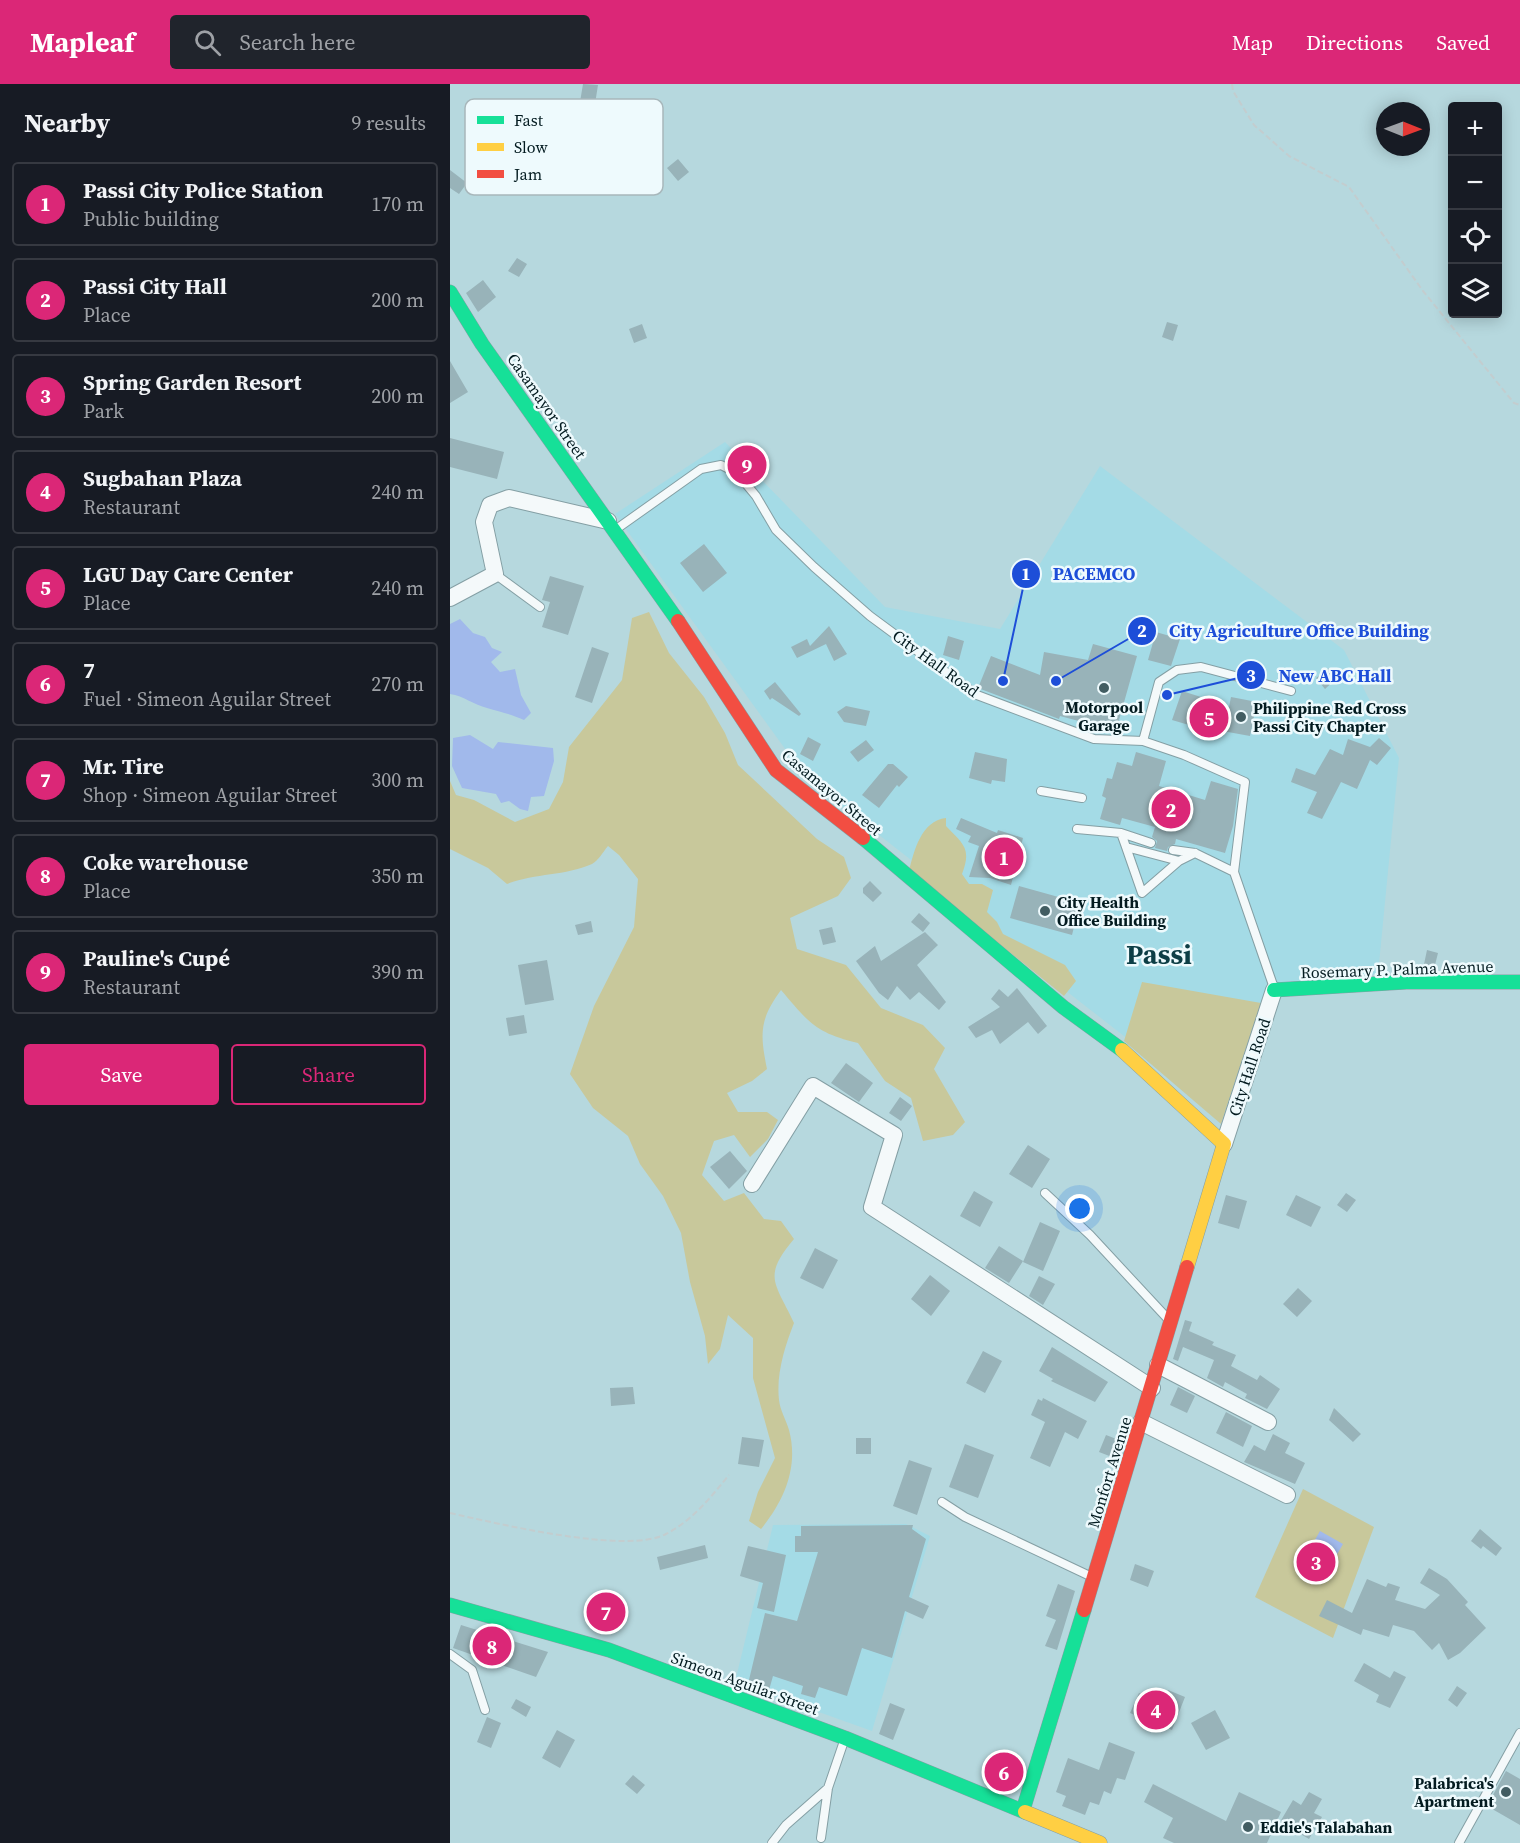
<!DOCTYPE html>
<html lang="en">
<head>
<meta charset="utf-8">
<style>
  :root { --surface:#171b24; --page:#20242c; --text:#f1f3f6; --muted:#9ea1a6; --line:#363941; --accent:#db2777 }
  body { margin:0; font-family:"Source Serif 4",serif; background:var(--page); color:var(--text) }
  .controls { position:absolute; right:18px; top:18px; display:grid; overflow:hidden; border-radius:6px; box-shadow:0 3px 15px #0003 }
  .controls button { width:54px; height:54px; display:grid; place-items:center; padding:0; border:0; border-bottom:2px solid var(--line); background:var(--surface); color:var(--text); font:30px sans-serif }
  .compass { position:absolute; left:926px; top:18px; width:54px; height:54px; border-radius:50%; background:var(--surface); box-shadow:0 3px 15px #0003; rotate:91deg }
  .you { position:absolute; left:630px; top:1125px; width:21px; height:21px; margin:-15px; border:4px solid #fff; border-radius:50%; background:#1a73e8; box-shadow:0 0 0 9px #1a73e833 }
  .badge { display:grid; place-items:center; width:39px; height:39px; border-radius:50%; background:var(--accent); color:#fff; font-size:20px; font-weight:700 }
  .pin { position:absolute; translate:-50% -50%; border:3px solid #fff; box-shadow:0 2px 6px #0006 }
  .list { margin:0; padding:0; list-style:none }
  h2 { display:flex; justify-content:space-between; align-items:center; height:78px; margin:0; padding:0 24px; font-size:26px }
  h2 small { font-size:20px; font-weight:400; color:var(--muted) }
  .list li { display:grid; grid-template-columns:39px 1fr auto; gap:18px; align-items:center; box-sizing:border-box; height:84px; margin:0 12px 12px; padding:0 12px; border:2px solid var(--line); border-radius:6px }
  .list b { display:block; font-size:22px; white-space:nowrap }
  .list p { margin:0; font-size:20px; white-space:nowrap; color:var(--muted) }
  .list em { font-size:20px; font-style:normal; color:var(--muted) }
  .actions { display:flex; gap:12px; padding:18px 24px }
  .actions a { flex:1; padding:14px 0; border:2px solid var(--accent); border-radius:6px; text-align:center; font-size:21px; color:var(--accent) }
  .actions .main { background:var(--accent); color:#fff }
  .icon { flex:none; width:33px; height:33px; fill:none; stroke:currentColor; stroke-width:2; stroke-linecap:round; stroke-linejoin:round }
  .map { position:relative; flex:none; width:1070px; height:1759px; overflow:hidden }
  header { display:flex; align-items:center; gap:36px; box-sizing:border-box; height:84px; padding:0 30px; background:var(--accent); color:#fff }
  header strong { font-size:28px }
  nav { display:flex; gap:33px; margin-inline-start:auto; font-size:21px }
  .search { width:420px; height:54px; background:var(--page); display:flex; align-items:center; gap:15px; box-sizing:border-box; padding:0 21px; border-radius:6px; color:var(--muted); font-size:22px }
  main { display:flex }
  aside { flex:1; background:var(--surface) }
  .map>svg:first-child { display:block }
</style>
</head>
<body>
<header>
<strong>Mapleaf</strong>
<div class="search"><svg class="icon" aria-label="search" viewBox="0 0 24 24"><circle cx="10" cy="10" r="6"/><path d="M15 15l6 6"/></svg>Search here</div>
<nav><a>Map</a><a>Directions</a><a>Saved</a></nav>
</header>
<main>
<aside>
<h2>Nearby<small>9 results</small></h2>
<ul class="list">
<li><span class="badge">1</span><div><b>Passi City Police Station</b><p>Public building</p></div><em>170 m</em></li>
<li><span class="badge">2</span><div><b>Passi City Hall</b><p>Place</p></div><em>200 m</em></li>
<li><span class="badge">3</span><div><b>Spring Garden Resort</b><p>Park</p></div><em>200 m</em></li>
<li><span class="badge">4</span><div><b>Sugbahan Plaza</b><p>Restaurant</p></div><em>240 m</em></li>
<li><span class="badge">5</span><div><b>LGU Day Care Center</b><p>Place</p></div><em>240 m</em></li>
<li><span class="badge">6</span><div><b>7</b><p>Fuel · Simeon Aguilar Street</p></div><em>270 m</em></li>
<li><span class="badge">7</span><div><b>Mr. Tire</b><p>Shop · Simeon Aguilar Street</p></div><em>300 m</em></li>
<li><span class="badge">8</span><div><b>Coke warehouse</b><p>Place</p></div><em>350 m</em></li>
<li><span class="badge">9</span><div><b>Pauline's Cupé</b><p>Restaurant</p></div><em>390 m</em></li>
</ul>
<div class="actions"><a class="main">Save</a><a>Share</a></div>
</aside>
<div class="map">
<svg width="1070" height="1759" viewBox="0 0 1070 1759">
  <rect width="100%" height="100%" fill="#b6d8de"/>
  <!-- built -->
  <path fill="#a4dbe6" d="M275,358L435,523L550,545L650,382L894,566L949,674L928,890L819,900L778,1033L620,910L474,786L357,695L165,430Z
    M456,1440L480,1452L422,1647L285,1598L323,1441Z"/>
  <!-- green -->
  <path fill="#c8c89b" d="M199,528L219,569L254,613L275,649L288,681L367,755L394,773L401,794L388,812L340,834L347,865L396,881L431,924L473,941L495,964L484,985L515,1038L503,1051L473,1057L461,1014L435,997L408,959C366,949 359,939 331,906C309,936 310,950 317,985L302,997L277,1009L288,1028H317L328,1036L318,1055L300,1073L284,1051L264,1057L252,1091L274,1117L294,1109L314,1135L331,1137L344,1155C312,1193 325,1198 344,1239C335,1262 326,1290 329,1316C330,1326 336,1336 339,1346C349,1383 334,1417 311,1445L299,1437L308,1408L325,1374L303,1294V1254L278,1231L270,1265L258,1280L255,1252L240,1198L231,1149L213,1112L190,1080L178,1052L143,1024L120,990L144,922L184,843L188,795L169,771L158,762C153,768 148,777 142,780C115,792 85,789 57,800L38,784L0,765V697L6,711L24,716L65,738L99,725L113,698L119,663L172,596L182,534Z
    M496,734V742C513,760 522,764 512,790L519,800H532L543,806L537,828L547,838L553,850L615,881L626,897L614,912L459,787C464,767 471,737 496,734Z
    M692,898L811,919L771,1040L674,957Z
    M853,1405L924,1443L883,1554L805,1513Z"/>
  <!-- water -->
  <path fill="#a1b9eb" d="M10,535L23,549L35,553L42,564L52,568L41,578L50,588L65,585L71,611L81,629L74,636C61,630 50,628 37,624C24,621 14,612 0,610V540Z
    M20,651L43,665L48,658L103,664L104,677L94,712L81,713L78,727L70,725L59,717L51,719L46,710L12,704L2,682L3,654Z
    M870,1447L893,1460L885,1474L862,1461Z"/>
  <!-- building -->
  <path fill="#98b3b9" d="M133,0L148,1L145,20L130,18Z
    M228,75L239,88L228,97L217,84Z
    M0,86L17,99L9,110L0,104Z
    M67,174L77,180L69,193L58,187Z
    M33,196L46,213L28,228L16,209Z
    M717,238L728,241L723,257L712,253Z
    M192,240L197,254L184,259L179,245Z
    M0,277L18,308L0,319Z
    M0,354L54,368L47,395L0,383Z
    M254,460L277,489L253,508L230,479Z
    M100,492L134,502L118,551L92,543L100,518L92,516Z
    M379,542L397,570L384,577L376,560L347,574L341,563L357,555L360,562Z
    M706,548L730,555L721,582L698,576Z
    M498,552L514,557L509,576L493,571Z
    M643,560L687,572L666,647L610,632L609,635L528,604L541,572L590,591L594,568L638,576Z
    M142,563L159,569L142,619L125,613Z
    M879,584L887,594L875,605L866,594Z
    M325,598L351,630L349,632L322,614L320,616L314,607Z
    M732,607L751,613L749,619L778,628L781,613L807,618L800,652L767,646L766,649L722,636Z
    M396,622L420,627L416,642L394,638L387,628Z
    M358,653L371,660L363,677L350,670Z
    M929,654L941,664L927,681L920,676L907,705L891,698L872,735L857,729L867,708L841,698L846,684L865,691L880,665L893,671L898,655L920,663Z
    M416,656L424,666L408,678L400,668Z
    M525,668L557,675L555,698L542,696L541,700L519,694Z
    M686,668L716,677L709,702L755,716L761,697L788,705L783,742L775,769L726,755L725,760L718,763L717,767L705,764L707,757L702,753L705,743L672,734L670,741L650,735L656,714L652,712L657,694L662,695L667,678L682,682Z
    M438,680H443L458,693L449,703L447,701L429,724L412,711Z
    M511,734L547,749L548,746L573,754L561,801L540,794L519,793L529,762L518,758L521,752L506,745Z
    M420,797L432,809L423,818L413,809V804Z
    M569,802L630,819L622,851L560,834Z
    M469,829L480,839L473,848L461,838Z
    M141,837L143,848L128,851L125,841Z
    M382,843L386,858L373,861L369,846Z
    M475,848L488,861L467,881L496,918L489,926L469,908L460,916L447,902L438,916L429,909L406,877L425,862L431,877Z
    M977,866L988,869L984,885H973Z
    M97,876L104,916L75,921L68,881Z
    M567,904L597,942L588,950L578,938L550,960L542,946L526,954L518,943L550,923L541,915L549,905L558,913Z
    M74,931L77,949L59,952L56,934Z
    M396,979L423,999L409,1018L381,999Z
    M450,1013L462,1022L451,1037L439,1029Z
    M578,1061L600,1075L582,1104L559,1090Z
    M280,1067L297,1087L279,1105L260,1083Z
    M524,1107L543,1118L530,1143L510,1132Z
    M896,1109L906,1116L897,1128L887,1121Z
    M776,1111L797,1117L789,1145L768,1139Z
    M846,1111L871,1123L861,1143L836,1131Z
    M590,1138L610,1147L593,1187L573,1178Z
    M549,1162L573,1177L559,1199L535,1184Z
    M365,1164L388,1176L373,1205L350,1194Z
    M480,1191L500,1207L481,1232L461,1215Z
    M589,1192L605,1200L593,1221L579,1212Z
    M848,1204L862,1217L847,1233L833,1220Z
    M735,1236L742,1238L739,1247L764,1258L762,1261L786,1271L781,1282L807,1296L810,1291L830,1305L817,1325L795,1314L797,1310L775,1298L773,1303L757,1294L764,1276L733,1263L728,1277L723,1275Z
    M602,1263L658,1298L645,1318L601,1297L603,1295L589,1287Z
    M533,1267L552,1277L535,1309L516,1299Z
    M183,1303L185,1320L161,1322L160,1304Z
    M728,1303L745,1312L737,1329L720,1321Z
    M593,1314L637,1337L628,1355L615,1348L600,1383L580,1374L595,1338L581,1331L588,1315L592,1317Z
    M884,1324L911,1350L903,1358L879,1336Z
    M776,1328L802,1342L793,1363L766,1349Z
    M823,1350L840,1359L835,1369L855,1379L845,1400L794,1378L804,1361L815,1367Z
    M656,1351L669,1356L662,1373L649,1368Z
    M292,1353L314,1356L309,1383L288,1380Z
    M406,1354H421V1370H406Z
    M515,1360L544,1371L528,1414L499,1403Z
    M459,1376L482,1384L467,1431L443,1422Z
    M463,1441L462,1445L476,1455L459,1513L479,1522L473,1535L455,1527L442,1574L412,1564L397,1612L369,1603L365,1614L351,1610L353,1602L323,1592L319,1606L298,1600L315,1529L347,1537L368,1468H345V1452H351V1442Z
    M1030,1445L1052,1464L1046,1472L1033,1462L1031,1465L1021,1457Z
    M255,1461L258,1474L210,1486L207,1473Z
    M298,1462L336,1471L324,1528L307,1524L313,1499L290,1492Z
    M685,1480L704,1487L698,1503L680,1496Z
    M979,1484L997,1495L1018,1518L1015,1521L1036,1544L1010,1569L998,1576L989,1559L982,1566L964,1547L943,1541L939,1553L913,1545L911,1551L869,1532L877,1516L902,1529L917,1495L936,1503L938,1499L950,1503L945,1516L975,1525L990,1511L970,1499Z
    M608,1500L625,1507L607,1566L595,1562L606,1536L596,1532Z
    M11,1541L98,1568L86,1593L3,1564Z
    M914,1579L940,1594L944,1587L956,1593L940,1624L926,1618L929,1611L904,1597Z
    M1007,1602L1017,1609L1007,1623L998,1616Z
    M718,1606L735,1613L722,1646L680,1629L689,1609L713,1618Z
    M66,1615L81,1623L76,1633L61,1624Z
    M440,1619L455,1625L443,1656L429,1650Z
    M765,1626L780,1654L756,1666L741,1639Z
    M37,1633L51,1639L41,1664L27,1658Z
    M107,1646L125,1656L110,1684L92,1674Z
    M659,1658L685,1668L675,1696L667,1694L661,1710L654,1707L649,1721L640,1718L635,1731L612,1722L616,1712L606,1708L618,1674L649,1686Z
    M1056,1687L1070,1695V1741L1037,1722Z
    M183,1691L195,1701L187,1710L175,1700Z
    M703,1700L776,1737L789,1708L831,1728L817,1759H724L713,1754L723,1734L694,1718Z
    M859,1708L872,1715L864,1729L872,1733L859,1755L830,1738L843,1716L851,1721Z"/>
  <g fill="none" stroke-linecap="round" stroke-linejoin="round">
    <defs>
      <path id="lane" d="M165,446L251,385L271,381L287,389L306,412L326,446L364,483L420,532L527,611L644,655L693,657L734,671L795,698L784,788
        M45,490L90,523
        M693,657L709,598L727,586L751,583L841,607
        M591,707L632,714
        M627,745L671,749L701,759
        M671,749L676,763L729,777L745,769
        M676,763L692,809L729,777
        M723,766L745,769L784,788
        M784,788L824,904
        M595,1109L640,1151L718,1235
        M492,1418L515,1433L642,1493
        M0,1570L22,1586L35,1626
        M371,1754L378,1704L394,1657
        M322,1759L336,1741L378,1704
        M1009,1759L1070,1649"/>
      <path id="street" d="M0,514L45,490L34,438L40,421L59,414L158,437
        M774,1060L824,906
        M302,1100L363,1002L444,1051L422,1123L702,1304
        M708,1281L818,1338
        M691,1338L837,1411"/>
      <path id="fast" d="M0,208L32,260L228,537
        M413,754L613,923L672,966
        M824,906L956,898H1070
        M0,1521L159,1566L395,1654L575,1728
        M573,1726L634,1526"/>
      <path id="slow" d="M672,966L774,1060L737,1183
        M575,1728L650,1759"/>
      <path id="jam" d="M228,537L326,686L413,754
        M634,1526L737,1183"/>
    </defs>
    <!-- lane casing -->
    <use href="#lane" stroke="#849fa4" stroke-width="10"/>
    <!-- street casing -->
    <use href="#street" stroke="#849fa4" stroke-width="18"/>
    <!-- fast casing -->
    <use href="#fast" stroke="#849fa4" stroke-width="15"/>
    <!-- slow casing -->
    <use href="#slow" stroke="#849fa4" stroke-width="15"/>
    <!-- jam casing -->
    <use href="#jam" stroke="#849fa4" stroke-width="15"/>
    <!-- path -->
    <path stroke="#c3cdcf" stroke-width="2" stroke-dasharray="6 3" stroke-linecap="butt" d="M782,0L783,7L804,41L839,72L899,103L973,207L1064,319L1070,321
      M0,1429C45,1439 177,1471 216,1450C243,1436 260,1414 279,1391"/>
    <!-- lane -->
    <use href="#lane" stroke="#f4f9fa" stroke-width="8"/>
    <!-- street -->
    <use href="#street" stroke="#f4f9fa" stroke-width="16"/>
    <!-- fast -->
    <use href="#fast" stroke="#16e098" stroke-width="14"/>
    <!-- slow -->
    <use href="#slow" stroke="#ffcf43" stroke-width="14"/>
    <!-- jam -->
    <use href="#jam" stroke="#f24e42" stroke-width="14"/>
  </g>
  <!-- markers -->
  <g fill="#425d62" stroke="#eefafd" stroke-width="2">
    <circle cx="654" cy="604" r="6"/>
    <circle cx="791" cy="633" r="6"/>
    <circle cx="595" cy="827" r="6"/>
    <circle cx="1056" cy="1708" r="6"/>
    <circle cx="798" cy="1743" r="6"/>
  </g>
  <g text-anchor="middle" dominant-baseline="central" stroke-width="5" stroke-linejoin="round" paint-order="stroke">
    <!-- street labels -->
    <g font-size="16" fill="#031b20" stroke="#eefafd">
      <text transform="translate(97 322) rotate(55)">Casamayor Street</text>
      <text transform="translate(486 579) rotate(36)">City Hall Road</text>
      <text transform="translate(382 708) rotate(40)">Casamayor Street</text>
      <text transform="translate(947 885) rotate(-2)">Rosemary P. Palma Avenue</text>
      <text transform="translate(799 983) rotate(-72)">City Hall Road</text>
      <text transform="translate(659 1388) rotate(-73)">Monfort Avenue</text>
      <text transform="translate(295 1599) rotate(20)">Simeon Aguilar Street</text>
    </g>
    <!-- poi labels -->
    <g font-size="16" font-weight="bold" fill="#031b20" stroke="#eefafd" text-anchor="start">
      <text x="654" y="623" text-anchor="middle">Motorpool<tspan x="654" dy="18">Garage</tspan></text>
      <text x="803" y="624">Philippine Red Cross<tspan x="803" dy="18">Passi City Chapter</tspan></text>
      <text x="607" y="818">City Health<tspan x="607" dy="18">Office Building</tspan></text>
      <text x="1044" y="1699" text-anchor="end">Palabrica's<tspan x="1044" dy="18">Apartment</tspan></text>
      <text x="810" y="1743">Eddie's Talabahan</text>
    </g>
    <!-- town labels -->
    <g font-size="28" font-weight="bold" fill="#0d3e46" stroke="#eefafd">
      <text x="709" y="870">Passi</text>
    </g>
  </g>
  <!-- legend -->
  <rect x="15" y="15" width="198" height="96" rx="9" fill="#eefafd" stroke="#a8b7bb" stroke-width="1.5"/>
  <rect x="27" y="32" width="27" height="8" fill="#16e098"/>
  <rect x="27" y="59" width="27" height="8" fill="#ffcf43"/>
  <rect x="27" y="86" width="27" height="8" fill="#f24e42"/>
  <g font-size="16" fill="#031b20">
    <text x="64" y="42">Fast</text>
    <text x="64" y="69">Slow</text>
    <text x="64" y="96">Jam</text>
  </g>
  <!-- callouts -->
  <path fill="none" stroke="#1d4ed8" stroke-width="2" d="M553 597L576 490M606 597L692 547M717 611L801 591"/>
  <g fill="#1d4ed8" stroke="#eefafd" stroke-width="2">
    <circle cx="553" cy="597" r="6"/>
    <circle cx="606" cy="597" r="6"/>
    <circle cx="717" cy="611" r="6"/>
    <circle cx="576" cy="490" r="15"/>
    <circle cx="692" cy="547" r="15"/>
    <circle cx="801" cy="591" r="15"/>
  </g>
  <g font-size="18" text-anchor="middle" font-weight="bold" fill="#fff">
    <text x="576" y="496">1</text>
    <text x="692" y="553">2</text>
    <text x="801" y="598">3</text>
  </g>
  <g font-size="18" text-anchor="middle" font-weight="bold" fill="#1d4ed8" stroke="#eefafd" stroke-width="5" stroke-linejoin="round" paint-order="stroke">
    <text x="644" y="496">PACEMCO</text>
    <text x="849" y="553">City Agriculture Office Building</text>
    <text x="885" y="598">New ABC Hall</text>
  </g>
</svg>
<div class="controls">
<button>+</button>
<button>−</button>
<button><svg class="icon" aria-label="locate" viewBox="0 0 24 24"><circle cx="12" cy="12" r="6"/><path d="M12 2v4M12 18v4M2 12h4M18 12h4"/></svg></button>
<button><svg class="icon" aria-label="layers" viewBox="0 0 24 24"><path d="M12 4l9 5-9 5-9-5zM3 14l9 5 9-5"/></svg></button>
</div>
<svg class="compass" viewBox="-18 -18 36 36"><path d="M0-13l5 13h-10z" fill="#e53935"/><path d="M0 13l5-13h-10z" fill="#9ea1a6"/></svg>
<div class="you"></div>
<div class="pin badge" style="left:554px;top:773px">1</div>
<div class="pin badge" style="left:721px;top:725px">2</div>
<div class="pin badge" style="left:866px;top:1478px">3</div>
<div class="pin badge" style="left:706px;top:1626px">4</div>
<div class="pin badge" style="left:759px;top:634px">5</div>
<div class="pin badge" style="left:554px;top:1688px">6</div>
<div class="pin badge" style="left:156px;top:1528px">7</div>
<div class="pin badge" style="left:42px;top:1562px">8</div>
<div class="pin badge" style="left:297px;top:381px">9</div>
</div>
</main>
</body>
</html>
